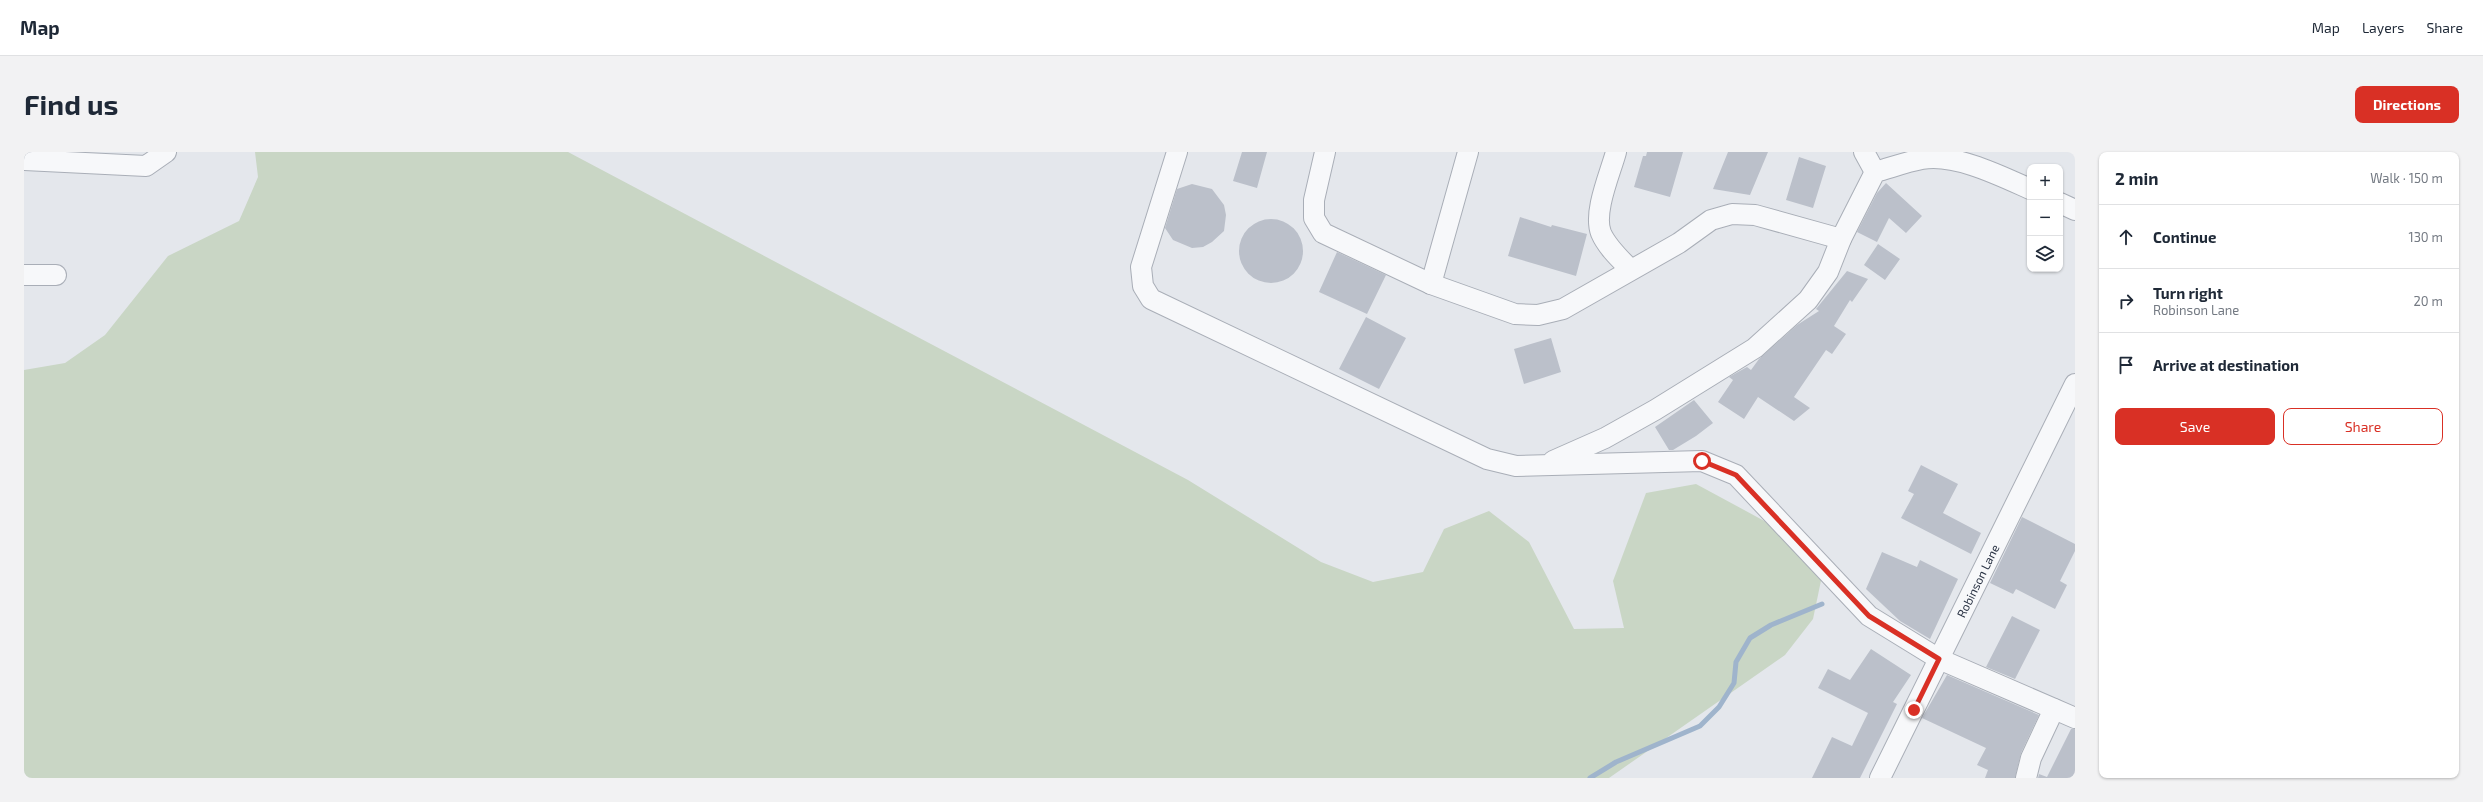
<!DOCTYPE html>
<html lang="en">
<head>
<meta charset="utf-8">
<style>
  :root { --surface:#fff; --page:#f2f2f3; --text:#1f2937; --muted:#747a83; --line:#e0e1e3; --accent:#d93025 }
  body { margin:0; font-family:"Exo 2",sans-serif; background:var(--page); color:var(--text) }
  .controls { position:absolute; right:12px; top:12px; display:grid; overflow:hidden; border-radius:8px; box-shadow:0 1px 3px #0004 }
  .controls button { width:36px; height:36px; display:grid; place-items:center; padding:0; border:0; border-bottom:1px solid var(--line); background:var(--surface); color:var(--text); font:20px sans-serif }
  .stop { position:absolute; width:12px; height:12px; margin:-9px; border:3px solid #d93025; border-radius:50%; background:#fff }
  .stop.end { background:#d93025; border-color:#fff; box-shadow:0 1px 4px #0008 }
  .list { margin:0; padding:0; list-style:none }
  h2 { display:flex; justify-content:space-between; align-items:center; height:52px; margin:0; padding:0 16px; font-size:17px }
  h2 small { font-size:13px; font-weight:400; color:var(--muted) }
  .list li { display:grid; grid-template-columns:26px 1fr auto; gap:12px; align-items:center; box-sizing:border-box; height:64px; padding:0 16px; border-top:1px solid var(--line) }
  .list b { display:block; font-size:15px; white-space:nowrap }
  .list p { margin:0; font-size:13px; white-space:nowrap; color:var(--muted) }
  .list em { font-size:13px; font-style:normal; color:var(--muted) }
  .actions { display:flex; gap:8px; padding:12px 16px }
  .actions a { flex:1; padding:9px 0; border:1px solid var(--accent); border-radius:8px; text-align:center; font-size:14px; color:var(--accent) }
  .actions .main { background:var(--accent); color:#fff }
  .icon { flex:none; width:22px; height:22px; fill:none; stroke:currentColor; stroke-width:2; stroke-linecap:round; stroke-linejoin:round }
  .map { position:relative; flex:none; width:2051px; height:626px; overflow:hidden; border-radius:8px }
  header { display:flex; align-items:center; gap:24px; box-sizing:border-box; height:56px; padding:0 20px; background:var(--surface); border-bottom:1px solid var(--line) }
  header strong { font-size:19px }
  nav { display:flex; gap:22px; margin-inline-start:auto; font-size:14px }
  .intro { display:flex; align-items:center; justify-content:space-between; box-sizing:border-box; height:96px; padding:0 24px }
  h1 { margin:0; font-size:28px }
  .button { padding:10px 18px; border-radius:8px; background:var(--accent); color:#fff; font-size:14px; font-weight:700 }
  main { display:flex; gap:24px; padding:0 24px }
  aside { flex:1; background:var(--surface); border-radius:8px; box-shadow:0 1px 3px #0004 }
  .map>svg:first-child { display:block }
</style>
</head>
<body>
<header>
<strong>Map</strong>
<nav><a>Map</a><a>Layers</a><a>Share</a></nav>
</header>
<div class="intro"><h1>Find us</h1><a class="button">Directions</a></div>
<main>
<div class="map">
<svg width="2051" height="626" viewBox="0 0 2051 626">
  <rect width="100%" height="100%" fill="#e4e7ec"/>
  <!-- green -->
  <path fill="#c9d6c5" d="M231,0H544L1164,328L1297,410L1349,430L1399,420L1420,377L1465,359L1505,390L1550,477L1600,476L1589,429L1622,341L1672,332L1759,379L1799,419L1789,467L1761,503L1585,626H0V218L41,211L81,183L144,104L215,69L234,25Z"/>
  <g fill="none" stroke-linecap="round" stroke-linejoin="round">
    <!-- stream -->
    <path stroke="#9fb4cc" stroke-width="5" d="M1566,626L1592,610L1676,574L1695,555L1710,531L1712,510L1726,486L1747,473L1798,452"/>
  </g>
  <!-- building -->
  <path fill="#bbc0ca" d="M1218,0H1243L1233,36L1209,29Z
    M1623,0H1659L1646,45L1610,35L1619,4H1622Z
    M1704,0H1744L1726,43L1689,37Z
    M1775,5L1802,14L1789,56L1762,48Z
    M1862,31L1898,64L1882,81L1865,66L1853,90L1833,80L1853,41Z
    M1168,32L1188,37L1200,53L1202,63L1200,79L1188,90L1179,95L1168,96L1149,88L1141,76L1153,37Z
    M1496,65L1527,75L1528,73L1563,82L1552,124L1484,104Z
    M1215 99a32 32 0 1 1 64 0a32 32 0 1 1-64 0Z
    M1854,92L1876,107L1861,128L1840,113Z
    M1313,100L1362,123L1343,162L1295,140Z
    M1823,119L1844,127L1828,150L1826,148L1810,174L1822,182L1808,202L1802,198L1770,245L1786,256L1770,269L1734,245L1720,267L1694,250L1709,228L1705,225L1723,215L1727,218L1735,207L1773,173L1795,159L1792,157Z
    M1342,165L1382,186L1355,237L1315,217Z
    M1527,186L1537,220L1500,232L1490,197Z
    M1670,248L1689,271L1672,284L1649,298H1645L1631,275Z
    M1897,313L1934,332L1919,361L1957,381L1947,402L1877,366L1890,342L1884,339Z
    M1998,365L2051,392V399L2036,429L2043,433L2031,457L1992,437L1989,442L1966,431Z
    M1858,400L1893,415L1896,408L1934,427L1906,487L1876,469L1842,437Z
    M1988,464L2016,478L1991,527L1962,515Z
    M1847,497L1887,523L1869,550L1873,552L1836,626H1788L1808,585L1828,594L1844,561L1794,536L1804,517L1826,528Z
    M1923,523L2015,563L1997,601L1991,626H1961L1964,618L1953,613L1962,596L1898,566Z
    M2047,577H2051V626H2014L2015,622L2023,625Z"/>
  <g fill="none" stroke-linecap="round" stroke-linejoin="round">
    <defs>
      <g id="minor">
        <path d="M1153,0L1117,115L1119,134L1127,147L1463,307L1492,314L1678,309L1712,323L1845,464L1915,507L2051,566"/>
        <path d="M1301,0L1290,48V66L1299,81L1407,132L1491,162L1514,163L1539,157L1655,91L1687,68L1708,62L1731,63L1817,87"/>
        <path d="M1592,0C1586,22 1569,60 1577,81C1583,95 1596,107 1606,117"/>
        <path d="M1840,0L1851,20"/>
        <path d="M0,8L122,14L142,0"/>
        <path d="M2036,51L2051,58"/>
        <path d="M0,123H32"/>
        <path d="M1407,132L1444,0"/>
        <path d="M1529,309L1581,286L1631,258L1731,196L1784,148L1804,120L1817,87L1851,20C1866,16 1882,10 1898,7C1931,1 1977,24 2006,37"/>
        <path id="s1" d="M1856,626L2051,232"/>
        <path d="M2002,626L2007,606L2030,557"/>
      </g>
    </defs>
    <!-- minor casing -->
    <use href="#minor" stroke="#a9aeb7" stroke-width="22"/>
    <!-- minor -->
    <use href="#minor" stroke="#f7f8fa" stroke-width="20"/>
  </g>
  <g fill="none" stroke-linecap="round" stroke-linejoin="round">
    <!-- route -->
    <path stroke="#d93025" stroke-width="5" d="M1678,309L1712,323L1845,464L1915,507L1890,558"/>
  </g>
  <g text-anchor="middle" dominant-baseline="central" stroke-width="3.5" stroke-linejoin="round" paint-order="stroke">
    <!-- street labels -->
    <g font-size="12" fill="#2b3445" stroke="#f4f6f9">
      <text stroke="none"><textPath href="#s1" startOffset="220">Robinson Lane</textPath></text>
    </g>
  </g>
</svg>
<div class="controls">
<button>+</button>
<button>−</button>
<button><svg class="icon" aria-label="layers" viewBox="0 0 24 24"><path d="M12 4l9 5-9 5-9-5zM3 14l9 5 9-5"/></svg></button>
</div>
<div class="stop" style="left:1678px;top:309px"></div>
<div class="stop end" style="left:1890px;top:558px"></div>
</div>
<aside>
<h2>2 min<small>Walk · 150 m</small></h2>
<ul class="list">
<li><svg class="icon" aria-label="ahead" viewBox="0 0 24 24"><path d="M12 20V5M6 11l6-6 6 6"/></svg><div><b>Continue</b></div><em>130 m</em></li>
<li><svg class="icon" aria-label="right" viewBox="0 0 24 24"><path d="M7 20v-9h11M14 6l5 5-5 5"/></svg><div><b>Turn right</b><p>Robinson Lane</p></div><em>20 m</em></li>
<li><svg class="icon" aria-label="arrive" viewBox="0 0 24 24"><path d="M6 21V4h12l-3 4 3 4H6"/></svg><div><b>Arrive at destination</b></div></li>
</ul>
<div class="actions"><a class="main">Save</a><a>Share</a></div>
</aside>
</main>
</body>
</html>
